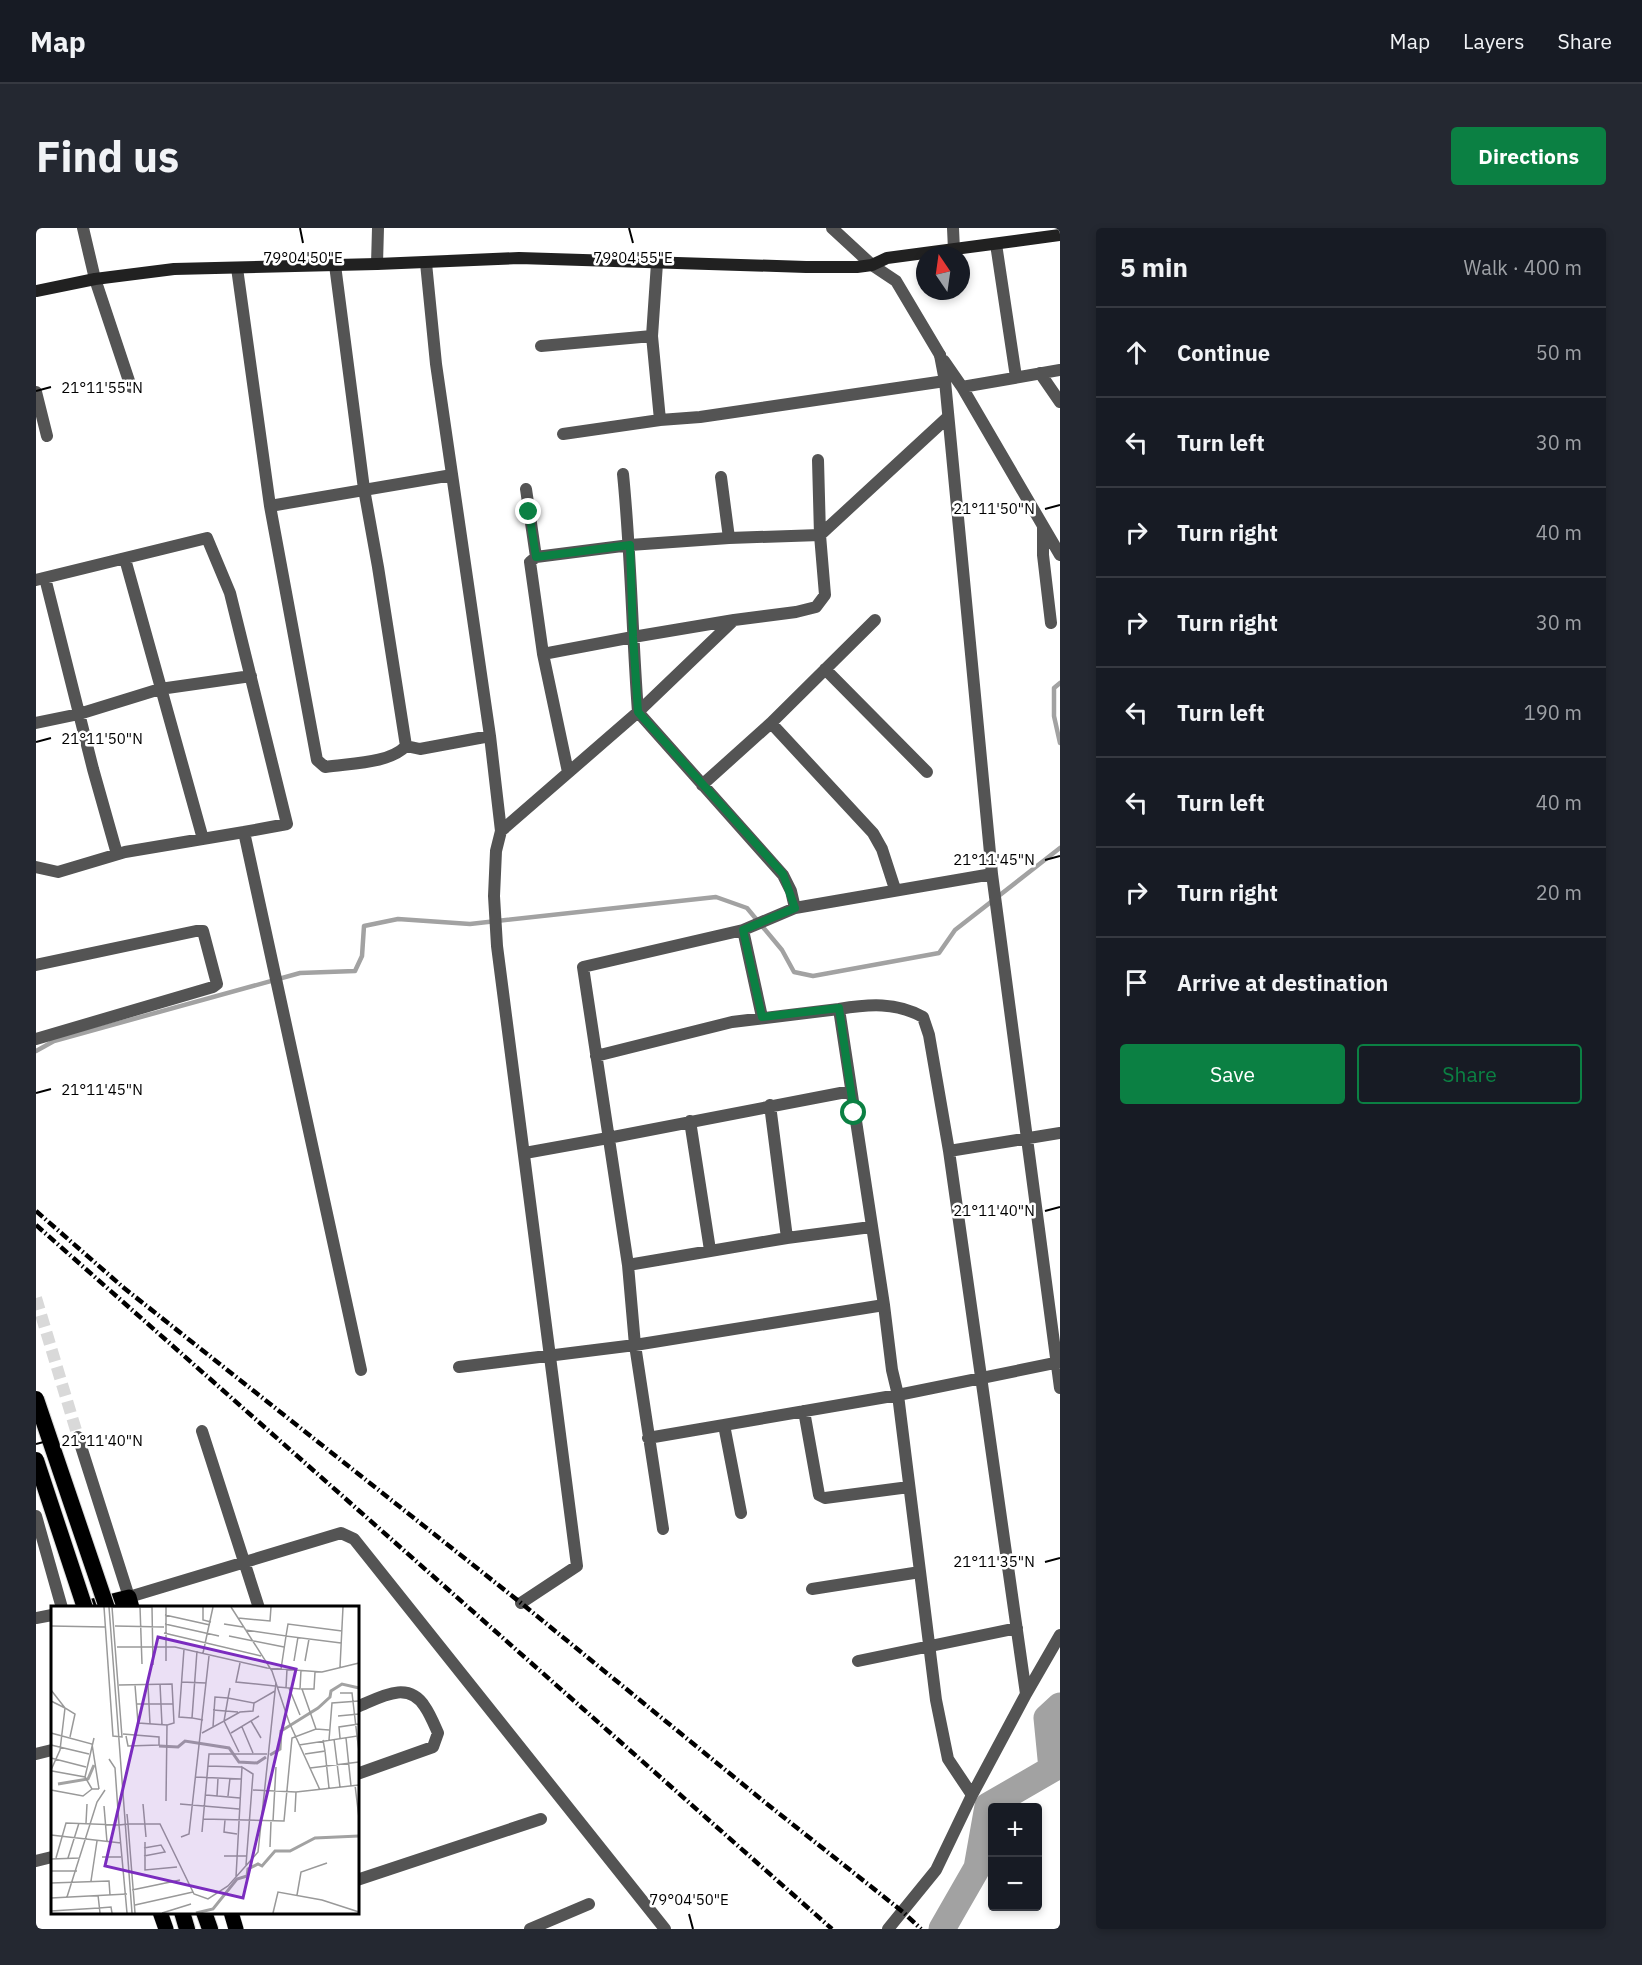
<!DOCTYPE html>
<html lang="en">
<head>
<meta charset="utf-8">
<style>
  :root { --surface:#171b24; --page:#242831; --text:#f1f3f6; --muted:#9ea1a6; --line:#363941; --accent:#0b8043 }
  body { margin:0; font-family:"IBM Plex Sans",sans-serif; background:var(--page); color:var(--text) }
  .controls { position:absolute; right:18px; bottom:18px; display:grid; overflow:hidden; border-radius:6px; box-shadow:0 3px 9px #0003 }
  .controls button { width:54px; height:54px; display:grid; place-items:center; padding:0; border:0; border-bottom:2px solid var(--line); background:var(--surface); color:var(--text); font:30px sans-serif }
  .compass { position:absolute; left:880px; top:18px; width:54px; height:54px; border-radius:50%; background:var(--surface); box-shadow:0 3px 9px #0003; rotate:347deg }
  .stop { position:absolute; width:18px; height:18px; margin:-14px; border:4px solid #0b8043; border-radius:50%; background:#fff }
  .stop.end { background:#0b8043; border-color:#fff; box-shadow:0 2px 6px #0008 }
  .list { margin:0; padding:0; list-style:none }
  h2 { display:flex; justify-content:space-between; align-items:center; height:78px; margin:0; padding:0 24px; font-size:26px }
  h2 small { font-size:20px; font-weight:400; color:var(--muted) }
  .list li { display:grid; grid-template-columns:39px 1fr auto; gap:18px; align-items:center; box-sizing:border-box; height:90px; padding:0 24px; border-top:2px solid var(--line) }
  .list b { display:block; font-size:22px; white-space:nowrap }
  .list em { font-size:20px; font-style:normal; color:var(--muted) }
  .actions { display:flex; gap:12px; padding:18px 24px }
  .actions a { flex:1; padding:14px 0; border:2px solid var(--accent); border-radius:6px; text-align:center; font-size:21px; color:var(--accent) }
  .actions .main { background:var(--accent); color:#fff }
  .icon { flex:none; width:33px; height:33px; fill:none; stroke:currentColor; stroke-width:2; stroke-linecap:round; stroke-linejoin:round }
  .map { position:relative; flex:none; width:1024px; height:1701px; overflow:hidden; border-radius:6px }
  header { display:flex; align-items:center; gap:36px; box-sizing:border-box; height:84px; padding:0 30px; background:var(--surface); border-bottom:2px solid var(--line) }
  header strong { font-size:28px }
  nav { display:flex; gap:33px; margin-inline-start:auto; font-size:21px }
  .intro { display:flex; align-items:center; justify-content:space-between; box-sizing:border-box; height:144px; padding:0 36px }
  h1 { margin:0; font-size:42px }
  .button { padding:15px 27px; border-radius:6px; background:var(--accent); color:#fff; font-size:21px; font-weight:700 }
  main { display:flex; gap:36px; padding:0 36px }
  aside { flex:1; background:var(--surface); border-radius:6px; box-shadow:0 3px 9px #0003 }
  .map>svg:first-child { display:block }
</style>
</head>
<body>
<header>
<strong>Map</strong>
<nav><a>Map</a><a>Layers</a><a>Share</a></nav>
</header>
<div class="intro"><h1>Find us</h1><a class="button">Directions</a></div>
<main>
<div class="map">
<svg width="1024" height="1701" viewBox="0 0 1024 1701">
  <rect width="100%" height="100%" fill="#fff"/>
  <g fill="none" stroke-linecap="round" stroke-linejoin="round">
    <!-- stream -->
    <path stroke="#a2a2a2" stroke-width="4.5" d="M1024,455L1018,460V488L1024,515
      M0,823L18,813L264,745L319,743L326,728L328,698L362,691L434,696L680,669L711,680L746,722L758,744L777,748L903,725L919,702L1024,620"/>
    <!-- river -->
    <path stroke="#a2a2a2" stroke-width="27" d="M906,1701L941,1640L952,1578L1016,1541L1011,1490L1024,1478"/>
    <!-- tertiary-tunnel -->
    <path stroke="#d9d9d9" stroke-width="12" stroke-dasharray="12 6" stroke-linecap="butt" d="M0,1070L42,1209"/>
    <defs>
      <path id="primary" d="M49,1380L93,1369L96,1380
        M124,1684L130,1701
        M195,1684L200,1701"/>
      <path id="trunk" d="M146,1684L151,1701
        M168,1684L174,1701"/>
    </defs>
    <!-- primary casing -->
    <use href="#primary" stroke="#dbdbdb" stroke-width="16"/>
    <!-- trunk casing -->
    <use href="#trunk" stroke="#dbdbdb" stroke-width="18"/>
    <!-- minor -->
    <path stroke="#545454" stroke-width="12" d="M47,0L59,51L95,159
      M917,0L918,22
      M960,16L980,149
      M390,35L400,136L454,508L465,603L460,623L458,668L461,718L541,1338L485,1375
      M621,35L616,108L624,192L664,189L909,153
      M341,36L342,0
      M299,37L328,261L342,339L370,518L384,521L454,508
      M201,40L234,278L281,532L289,539C313,535 353,536 370,518
      M505,118L616,108
      M904,127L909,153L956,646L1024,1160
      M908,133L926,159L1024,327
      M1004,145L1024,174
      M926,159L1024,142
      M0,164L11,208
      M527,206L624,192
      M782,232L784,307
      M685,249L693,310
      M490,261L500,329
      M234,278L416,247
      M1007,299V327L1015,395
      M784,307L912,189
      M89,331L167,611
      M9,350L57,541L81,626
      M0,352L171,310L194,365L251,596L208,604L325,1142
      M507,426L597,409L698,392
      M789,441L891,544
      M0,495L43,486L124,461L215,448
      M735,495L837,605L846,621L859,661
      M532,544L507,426L494,334L500,329L594,317L693,310L784,307L789,367L780,379L760,384L698,392L602,484C596,405 595,325 587,246
      M666,557L735,495L839,392
      M465,603L602,484L747,647L755,663L759,680
      M0,639L22,644L89,624L208,604
      M707,702L726,789
      M0,737L160,703H167L181,756L177,759L0,811
      M560,828L696,794L803,781
      M734,877L751,1010
      M654,893L674,1022
      M913,923L1024,905
      M489,925L572,910L815,863
      M592,1037L751,1010L835,999
      M423,1139L599,1117L848,1077
      M768,1183L783,1267L789,1270L873,1259
      M688,1197L705,1285
      M166,1203L223,1380
      M612,1210L862,1167L1024,1134
      M0,1288L26,1380
      M627,1301L599,1117L592,1037L547,739L707,702L759,680L956,646
      M776,1361L884,1344
      M93,1369L305,1305L318,1311L629,1701
      M0,1390L16,1387
      M822,1433L981,1400
      M321,1479C343,1470 372,1451 389,1479C394,1486 398,1496 402,1505L397,1519L321,1546
      M0,1526L16,1522
      M936,1567L912,1531L900,1472L862,1167L856,1142L848,1077L803,781C833,776 860,774 887,789L893,807L913,923L990,1466
      M0,1633L16,1629
      M321,1652L505,1591
      M494,1701L553,1676
      M852,1701L900,1642L936,1567L990,1466L1024,1407"/>
    <!-- tertiary -->
    <path stroke="#545454" stroke-width="12" d="M796,0L836,37L860,53L904,127
      M42,1209L93,1369"/>
    <!-- secondary -->
    <path stroke="#212121" stroke-width="12" d="M0,63L59,51L138,41L341,36L483,30L770,39H821L836,37L851,30L1024,7"/>
    <!-- primary -->
    <use href="#primary" stroke="#000" stroke-width="15"/>
    <!-- trunk -->
    <use href="#trunk" stroke="#000" stroke-width="16"/>
    <!-- rail -->
    <path stroke="#000" stroke-width="4.5" stroke-dasharray="9 3 1.5 3" stroke-linecap="butt" d="M0,983L88,1060L485,1375L731,1576L867,1684L885,1701
      M0,997L796,1701"/>
    <defs>
      <path id="trunk-bridge" d="M0,1171L71,1380
        M0,1232L49,1380"/>
    </defs>
    <!-- trunk-bridge casing -->
    <use href="#trunk-bridge" stroke="#dbdbdb" stroke-width="18" stroke-linecap="butt"/>
    <!-- trunk-bridge -->
    <use href="#trunk-bridge" stroke="#000" stroke-width="16"/>
  </g>
  <g fill="none" stroke-linecap="round" stroke-linejoin="round">
    <!-- route -->
    <path stroke="#0b8043" stroke-width="8" d="M493,284L500,329L594,317L597,409L602,484L747,646L759,680L707,702L726,789L803,780L818,885"/>
  </g>
  <!-- ticks -->
  <path fill="none" stroke="#000" stroke-width="2" d="M264,0L267,15M593,0L597,15M0,163L15,159M1009,281L1024,277M0,514L15,510M1009,632L1024,628M0,865L15,861M1009,983L1024,979M0,1216L15,1212M1009,1334L1024,1330M653,1686L657,1701"/>
  <!-- overview -->
  <g transform="translate(15 1378)">
    <rect width="308" height="308" fill="#fff"/>
    <path fill="none" stroke="#a2a2a2" stroke-width="3" d="M108,140L127,141L134,135L178,142L188,156L206,157L215,151M219,149L229,143L230,125L267,102L279,91L280,85L291,78L308,82M7,178L37,173L43,159M145,307L162,303L186,273L196,270L197,263L207,258L211,260L224,245H239L264,232L308,230"/>
    <path fill="none" stroke="#999" stroke-width="1.5" d="M53,1L62,130L71,131L61,1M58,1L81,307M62,1H101L102,59M89,1L91,58M152,1V14L160,16M180,1L221,65L238,116L269,184M114,9L159,19M187,12L219,15L220,1M114,18L168,30M173,18L192,21M0,20L54,21M64,20L113,21M194,24L235,30L237,18L291,25M113,27L210,50M178,30L233,41M66,41H124L216,62L271,66L308,57M133,43L128,111L141,112M146,45L141,112L152,114M152,47L162,1M115,55V1M243,55L247,31M254,55L258,33M189,57L185,76L224,80M289,61L292,1M230,63L235,30L290,37M130,76L155,77M109,78L111,119M68,79L121,78L123,117L116,119L115,195M84,79L87,117L116,119M97,79L99,118M227,81L249,83L250,64M235,82L236,63M238,82L249,109M250,83H263L264,66M251,83L265,123M0,84L14,102L24,108L19,131M289,87H301L306,130M0,95L14,102L9,144L0,164M203,97L224,85M86,98H122M162,104L187,106M287,110L308,108M200,115L210,132M162,121L164,91L177,92L203,97L202,105L189,106L173,115L177,92L179,82M191,121L202,147M0,127L41,138L48,183M151,127L173,115L188,146M180,127L208,110M72,128L108,131V139L77,140L75,130M289,132L288,121L308,118M295,132L300,180M283,133L289,181M278,134L281,97L308,95M0,139L38,148M248,139L306,130L308,145M274,145L278,182M254,148L274,145L272,134M0,152L35,161M157,160L191,161M259,162L308,156M1,165L34,171L41,183H48M34,171L43,132M144,171L190,173M304,179L308,212M0,184L32,190L41,183M202,184L245,186L308,179M155,189L189,192M166,190L167,172M177,190L179,172M92,198L95,231M129,198L188,203M53,200L56,236M244,206L245,186M76,208L77,218H109L143,288L157,293L177,280L207,246L225,76M152,213L233,215L241,132L265,123L278,124M174,214L173,226L186,228M222,215L225,161M35,217L36,198M151,226L158,148H216M0,229L70,237M130,231L138,228L158,50M94,236V264L126,261M219,241L220,216M93,242L110,239L114,246L93,250M173,250H195M51,251H70M5,252L15,217L68,219L64,162L58,153M17,252L28,217M0,253L29,252M0,265H26M185,271L191,161L202,168L195,259M40,275L46,235M0,277L58,275L59,289M81,284L129,274M47,289L49,307M246,289L250,266L276,257M16,291L46,196L54,184M0,292L76,288M84,299L142,286M48,302L60,301L61,307M0,305L48,302M76,307L68,219L77,218L84,307M111,307L140,298M222,307L227,286L271,294L308,306"/>
    <path fill="#7b2cbf" fill-opacity="0.15" stroke="#7b2cbf" stroke-width="3" d="M107,31L245,63L192,292L54,260Z"/>
    <rect width="308" height="308" fill="none" stroke="#000" stroke-width="3"/>
  </g>
  <g font-size="15" text-anchor="middle" fill="#000" stroke="#fff" stroke-width="5" stroke-linejoin="round" paint-order="stroke">
    <text x="267" y="35">79°04'50"E</text>
    <text x="597" y="35">79°04'55"E</text>
    <text x="66" y="165">21°11'55"N</text>
    <text x="958" y="286">21°11'50"N</text>
    <text x="66" y="516">21°11'50"N</text>
    <text x="958" y="637">21°11'45"N</text>
    <text x="66" y="867">21°11'45"N</text>
    <text x="958" y="988">21°11'40"N</text>
    <text x="66" y="1218">21°11'40"N</text>
    <text x="958" y="1339">21°11'35"N</text>
    <text x="653" y="1677">79°04'50"E</text>
  </g>
</svg>
<div class="controls">
<button>+</button>
<button>−</button>
</div>
<svg class="compass" viewBox="-18 -18 36 36"><path d="M0-13l5 13h-10z" fill="#e53935"/><path d="M0 13l5-13h-10z" fill="#9ea1a6"/></svg>
<div class="stop" style="left:818px;top:885px"></div>
<div class="stop end" style="left:493px;top:284px"></div>
</div>
<aside>
<h2>5 min<small>Walk · 400 m</small></h2>
<ul class="list">
<li><svg class="icon" aria-label="ahead" viewBox="0 0 24 24"><path d="M12 20V5M6 11l6-6 6 6"/></svg><div><b>Continue</b></div><em>50 m</em></li>
<li><svg class="icon" aria-label="left" viewBox="0 0 24 24"><path d="M17 20v-9H6M10 6l-5 5 5 5"/></svg><div><b>Turn left</b></div><em>30 m</em></li>
<li><svg class="icon" aria-label="right" viewBox="0 0 24 24"><path d="M7 20v-9h11M14 6l5 5-5 5"/></svg><div><b>Turn right</b></div><em>40 m</em></li>
<li><svg class="icon" aria-label="right" viewBox="0 0 24 24"><path d="M7 20v-9h11M14 6l5 5-5 5"/></svg><div><b>Turn right</b></div><em>30 m</em></li>
<li><svg class="icon" aria-label="left" viewBox="0 0 24 24"><path d="M17 20v-9H6M10 6l-5 5 5 5"/></svg><div><b>Turn left</b></div><em>190 m</em></li>
<li><svg class="icon" aria-label="left" viewBox="0 0 24 24"><path d="M17 20v-9H6M10 6l-5 5 5 5"/></svg><div><b>Turn left</b></div><em>40 m</em></li>
<li><svg class="icon" aria-label="right" viewBox="0 0 24 24"><path d="M7 20v-9h11M14 6l5 5-5 5"/></svg><div><b>Turn right</b></div><em>20 m</em></li>
<li><svg class="icon" aria-label="arrive" viewBox="0 0 24 24"><path d="M6 21V4h12l-3 4 3 4H6"/></svg><div><b>Arrive at destination</b></div></li>
</ul>
<div class="actions"><a class="main">Save</a><a>Share</a></div>
</aside>
</main>
</body>
</html>
